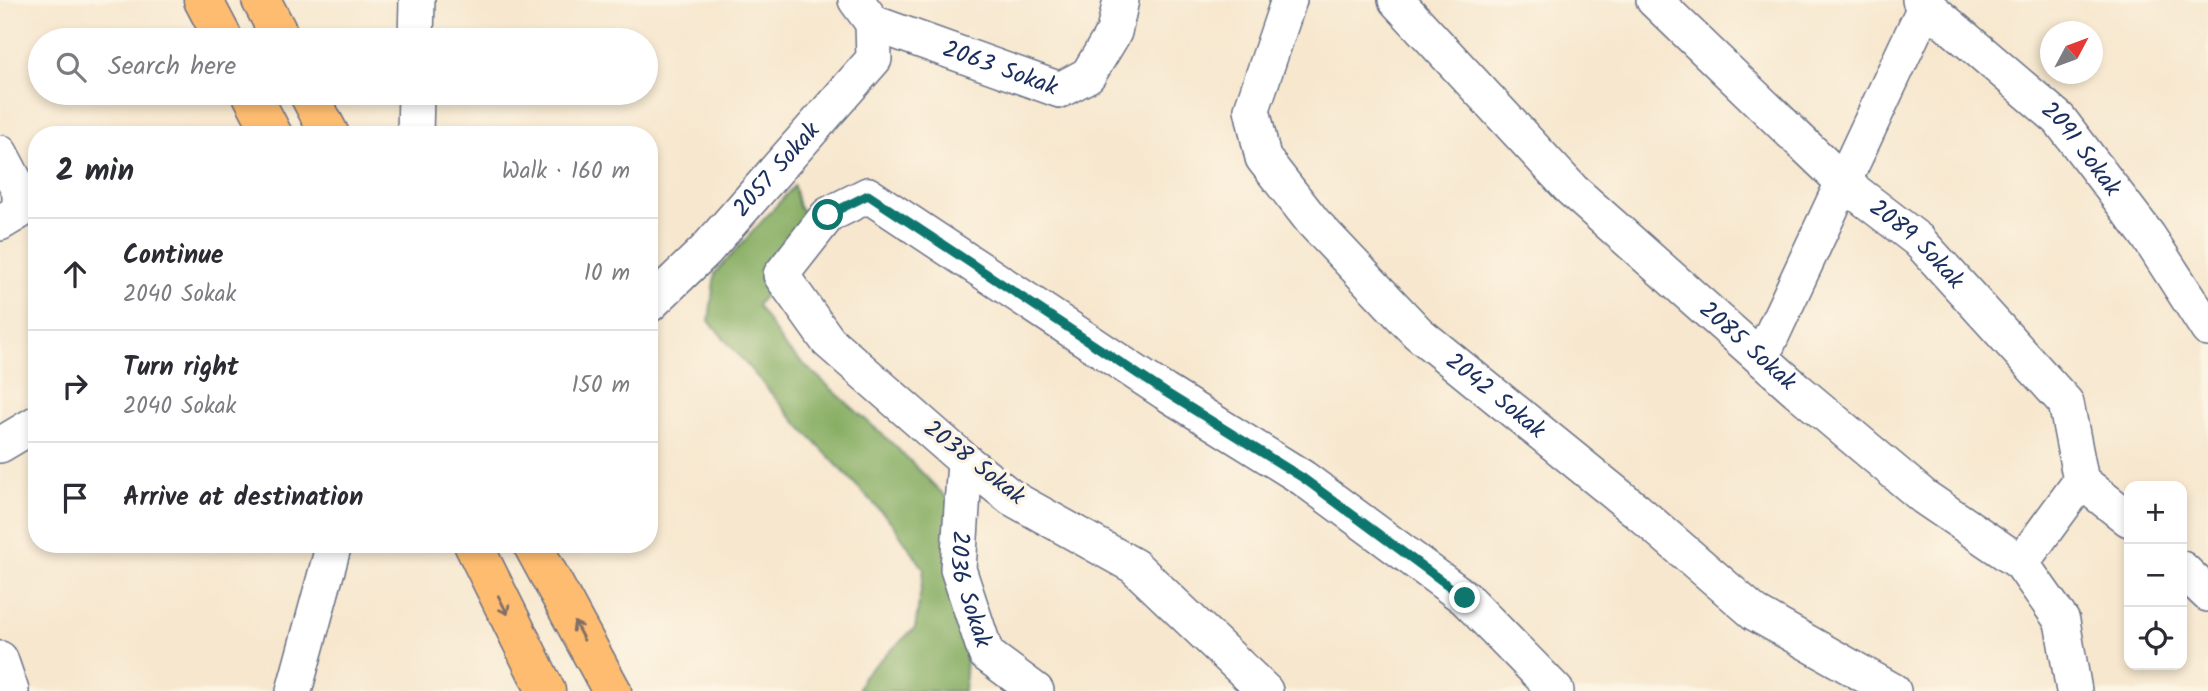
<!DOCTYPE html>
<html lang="en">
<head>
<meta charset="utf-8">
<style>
  :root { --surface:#fff; --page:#f7f7f7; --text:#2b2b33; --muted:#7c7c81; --line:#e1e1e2 }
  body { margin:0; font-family:Kalam,sans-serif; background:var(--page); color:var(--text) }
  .controls { position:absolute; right:21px; bottom:21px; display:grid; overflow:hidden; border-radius:14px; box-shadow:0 4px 10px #0003 }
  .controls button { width:63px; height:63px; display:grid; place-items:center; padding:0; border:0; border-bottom:2px solid var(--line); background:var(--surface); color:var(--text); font:35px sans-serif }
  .compass { position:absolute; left:2040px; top:21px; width:63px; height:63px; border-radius:50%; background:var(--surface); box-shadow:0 4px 10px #0003; rotate:49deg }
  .stop { position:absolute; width:21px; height:21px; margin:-16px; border:5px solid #0f766e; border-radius:50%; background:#fff }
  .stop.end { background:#0f766e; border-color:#fff; box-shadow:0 2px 7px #0008 }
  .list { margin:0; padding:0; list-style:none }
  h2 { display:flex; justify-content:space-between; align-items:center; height:91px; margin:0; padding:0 28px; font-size:30px }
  h2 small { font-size:23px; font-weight:400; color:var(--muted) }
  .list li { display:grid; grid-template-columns:46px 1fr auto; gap:21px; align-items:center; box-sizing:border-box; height:112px; padding:0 28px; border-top:2px solid var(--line) }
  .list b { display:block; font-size:26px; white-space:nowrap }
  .list p { margin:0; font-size:23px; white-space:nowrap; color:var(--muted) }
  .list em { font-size:23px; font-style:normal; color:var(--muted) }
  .icon { flex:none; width:38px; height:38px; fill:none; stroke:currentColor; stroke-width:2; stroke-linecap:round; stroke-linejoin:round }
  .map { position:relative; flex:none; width:2208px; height:691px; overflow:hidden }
  .search { position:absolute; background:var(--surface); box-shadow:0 4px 10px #0003; left:28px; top:28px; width:630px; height:77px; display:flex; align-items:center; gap:18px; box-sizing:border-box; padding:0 24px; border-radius:38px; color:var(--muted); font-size:26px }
  .panel { position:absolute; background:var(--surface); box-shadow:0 4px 10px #0003; left:28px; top:126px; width:630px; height:427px; border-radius:28px }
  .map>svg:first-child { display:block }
</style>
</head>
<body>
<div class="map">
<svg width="2208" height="691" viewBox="0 0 2208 691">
  <rect width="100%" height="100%" fill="#fcf5e5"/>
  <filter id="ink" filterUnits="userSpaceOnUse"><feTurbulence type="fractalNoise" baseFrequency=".0143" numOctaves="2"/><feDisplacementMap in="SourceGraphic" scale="14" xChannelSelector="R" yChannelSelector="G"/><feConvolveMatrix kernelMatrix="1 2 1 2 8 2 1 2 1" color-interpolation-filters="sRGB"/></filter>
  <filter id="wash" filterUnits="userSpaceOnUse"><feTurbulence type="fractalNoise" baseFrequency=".00686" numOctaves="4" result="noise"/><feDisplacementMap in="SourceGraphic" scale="28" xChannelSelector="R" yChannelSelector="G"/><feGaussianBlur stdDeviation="1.57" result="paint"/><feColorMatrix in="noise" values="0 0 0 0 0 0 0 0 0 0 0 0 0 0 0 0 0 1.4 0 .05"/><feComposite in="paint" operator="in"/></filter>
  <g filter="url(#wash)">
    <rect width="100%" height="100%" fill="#f7e7ce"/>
    <!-- forest -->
    <path fill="#87ae64" stroke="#516e61" stroke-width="2" d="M794,186L799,207L818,228L757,305L786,348L895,446L949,500L967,641L964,691H858L863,676L915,628L924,569L892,523L796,422L709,321L715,273Z"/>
  </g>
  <g filter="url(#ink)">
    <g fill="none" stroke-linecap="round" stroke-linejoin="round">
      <defs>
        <g id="minor">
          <path d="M856,0L873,23"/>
          <path id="s1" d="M1289,0L1252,109L1263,158L1313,222L1418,333L1636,510L1755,613L1893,691"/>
          <path id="s2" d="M1396,0L1572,190L1797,390L1924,497L2021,563L2062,621L2074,691"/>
          <path id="s3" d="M1654,0L1845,184L1918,240L2066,403L2081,481L2129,519"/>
          <path id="s4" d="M1920,0L2059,119L2148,236L2208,329"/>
          <path id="s5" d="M873,23L1060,90L1088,75L1114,32L1121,0"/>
          <path d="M416,40L417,0"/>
          <path d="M415,135L416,93"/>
          <path d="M0,153L20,191V211L0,223"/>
          <path id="s6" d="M649,305L705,251L874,59L873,23"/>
          <path d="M1761,358L1926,5"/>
          <path d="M0,445L37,423"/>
          <path id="s7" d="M965,461L958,569L986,654L1036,691"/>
          <path d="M2021,563L2081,481"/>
          <path d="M2182,569L2208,594"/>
          <path d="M0,659L11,691"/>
          <path d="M294,691L334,544"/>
          <path d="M1265,691L1134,566L1012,498L965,461L828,341L781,275L828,215L868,195L1165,392L1303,478L1465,598L1556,691"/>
        </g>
        <path id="major" d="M203,0L224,40
          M261,0L282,40
          M251,93L273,135
          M308,93L330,135
          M473,544L546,691
          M532,544L612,691"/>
      </defs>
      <!-- minor casing -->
      <use href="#minor" stroke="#686f85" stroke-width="38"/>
      <!-- major casing -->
      <use href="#major" stroke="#686f85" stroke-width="41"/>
      <!-- minor -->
      <use href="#minor" stroke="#fff" stroke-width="35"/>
      <!-- major -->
      <use href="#major" stroke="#febc70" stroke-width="38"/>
    </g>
    <!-- one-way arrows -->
    <defs><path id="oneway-shaft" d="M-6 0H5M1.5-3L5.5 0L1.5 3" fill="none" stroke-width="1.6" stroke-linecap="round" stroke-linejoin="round" transform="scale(1.75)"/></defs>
    <g stroke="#816e66">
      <use href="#oneway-shaft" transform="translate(503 605) rotate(63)"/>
      <use href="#oneway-shaft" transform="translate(579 631) rotate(-118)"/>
    </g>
  </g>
  <g fill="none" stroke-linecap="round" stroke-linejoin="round" filter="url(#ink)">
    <!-- route -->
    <path stroke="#0f766e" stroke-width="9" d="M828,215L868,195L1165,392L1303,478L1465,598"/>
  </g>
  <g text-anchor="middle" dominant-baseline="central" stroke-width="7" stroke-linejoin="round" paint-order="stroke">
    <!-- street labels -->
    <g font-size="24" fill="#1b2f5e" stroke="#fcf5e5">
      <text stroke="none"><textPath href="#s5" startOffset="135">2063 Sokak</textPath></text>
      <text stroke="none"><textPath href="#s4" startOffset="220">2091 Sokak</textPath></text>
      <text stroke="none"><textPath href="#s6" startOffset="186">2057 Sokak</textPath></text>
      <text stroke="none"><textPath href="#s3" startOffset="359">2089 Sokak</textPath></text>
      <text stroke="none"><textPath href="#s2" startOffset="494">2085 Sokak</textPath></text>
      <text stroke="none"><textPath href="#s1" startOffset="499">2042 Sokak</textPath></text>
      <text transform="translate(974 463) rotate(38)">2038 Sokak</text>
      <text stroke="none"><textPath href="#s7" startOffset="130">2036 Sokak</textPath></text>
    </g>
  </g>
</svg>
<div class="controls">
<button>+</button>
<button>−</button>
<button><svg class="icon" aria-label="locate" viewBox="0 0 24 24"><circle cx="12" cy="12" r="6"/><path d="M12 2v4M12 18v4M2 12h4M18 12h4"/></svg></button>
</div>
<svg class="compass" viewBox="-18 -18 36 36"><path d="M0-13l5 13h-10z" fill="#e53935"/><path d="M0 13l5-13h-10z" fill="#7c7c81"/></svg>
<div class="stop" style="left:828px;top:215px"></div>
<div class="stop end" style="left:1465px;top:598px"></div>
<div class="search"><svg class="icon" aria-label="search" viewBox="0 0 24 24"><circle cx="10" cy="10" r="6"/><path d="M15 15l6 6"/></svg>Search here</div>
<section class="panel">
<h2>2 min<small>Walk · 160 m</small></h2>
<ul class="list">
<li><svg class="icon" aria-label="ahead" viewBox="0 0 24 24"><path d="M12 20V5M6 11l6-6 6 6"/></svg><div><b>Continue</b><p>2040 Sokak</p></div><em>10 m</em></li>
<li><svg class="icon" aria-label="right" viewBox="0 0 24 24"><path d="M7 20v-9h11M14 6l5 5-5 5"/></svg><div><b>Turn right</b><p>2040 Sokak</p></div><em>150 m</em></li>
<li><svg class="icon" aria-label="arrive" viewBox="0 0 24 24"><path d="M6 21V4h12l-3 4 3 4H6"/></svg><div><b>Arrive at destination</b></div></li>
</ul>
</section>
</div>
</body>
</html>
